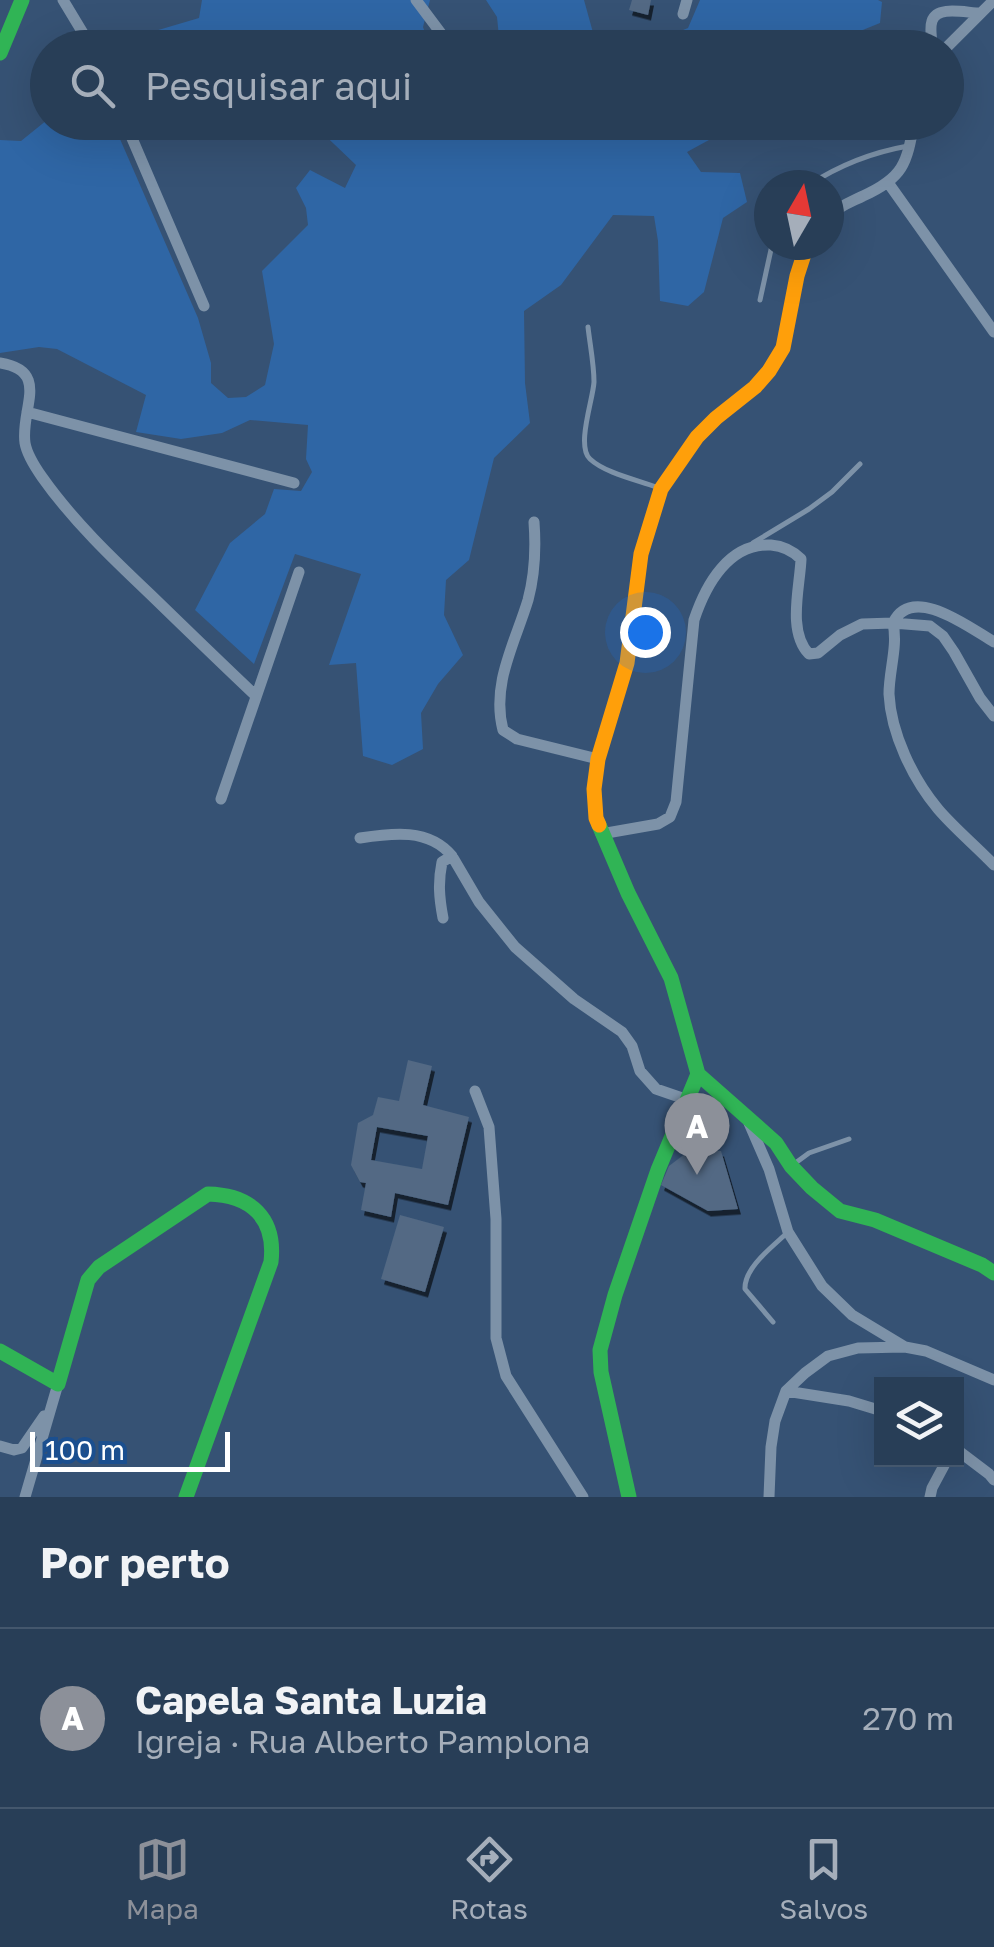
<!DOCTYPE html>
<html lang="pt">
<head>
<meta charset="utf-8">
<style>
  :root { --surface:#283e57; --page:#344961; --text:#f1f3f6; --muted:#a5aeba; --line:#44576d; --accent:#8c9099 }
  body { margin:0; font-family:"Golos Text",sans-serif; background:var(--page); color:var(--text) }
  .controls { position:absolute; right:30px; bottom:30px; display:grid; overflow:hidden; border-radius:0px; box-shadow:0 10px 40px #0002 }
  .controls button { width:90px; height:90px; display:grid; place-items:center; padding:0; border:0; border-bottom:2px solid var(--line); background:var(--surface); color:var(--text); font:50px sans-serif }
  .compass { position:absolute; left:754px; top:170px; width:90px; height:90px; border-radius:50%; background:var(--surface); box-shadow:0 10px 40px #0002; rotate:9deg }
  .scale { position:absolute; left:30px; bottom:25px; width:200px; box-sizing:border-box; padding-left:10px; border:5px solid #fff; border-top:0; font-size:28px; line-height:35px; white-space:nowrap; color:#fff; -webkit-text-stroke:8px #1b4f8f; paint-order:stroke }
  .you { position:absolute; left:645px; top:632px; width:35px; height:35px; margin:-25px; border:8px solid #fff; border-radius:50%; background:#1a73e8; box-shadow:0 0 0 15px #1a73e833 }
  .badge { display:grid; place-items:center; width:65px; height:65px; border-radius:50%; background:var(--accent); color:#fff; font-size:32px; font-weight:700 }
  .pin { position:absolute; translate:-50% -82px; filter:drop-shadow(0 2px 5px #0008) }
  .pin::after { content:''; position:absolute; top:52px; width:35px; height:30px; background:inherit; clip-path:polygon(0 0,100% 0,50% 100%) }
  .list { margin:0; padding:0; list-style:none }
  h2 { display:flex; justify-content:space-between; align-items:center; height:130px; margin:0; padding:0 40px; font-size:42px }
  h2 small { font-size:32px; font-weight:400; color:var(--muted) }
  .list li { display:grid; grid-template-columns:65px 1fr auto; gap:30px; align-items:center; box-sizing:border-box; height:180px; padding:0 40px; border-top:2px solid var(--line) }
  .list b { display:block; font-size:38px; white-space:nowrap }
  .list p { margin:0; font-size:32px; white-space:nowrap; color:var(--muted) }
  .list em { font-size:32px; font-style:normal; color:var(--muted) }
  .icon { flex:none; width:55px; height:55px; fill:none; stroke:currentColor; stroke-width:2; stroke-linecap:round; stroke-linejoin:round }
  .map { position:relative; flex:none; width:994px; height:1497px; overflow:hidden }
  .search { position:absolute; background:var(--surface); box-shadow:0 10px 40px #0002; left:30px; right:30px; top:30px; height:110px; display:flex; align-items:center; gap:25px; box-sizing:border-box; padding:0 35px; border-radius:55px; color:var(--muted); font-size:38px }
  .sheet { height:310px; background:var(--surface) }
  nav { display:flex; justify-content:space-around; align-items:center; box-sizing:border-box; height:140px; border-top:2px solid var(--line); background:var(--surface); font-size:28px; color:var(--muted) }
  nav a { display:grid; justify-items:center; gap:5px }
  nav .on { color:var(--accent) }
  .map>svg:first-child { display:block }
</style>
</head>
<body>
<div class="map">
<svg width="994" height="1497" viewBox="0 0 994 1497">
  <defs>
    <filter id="shadow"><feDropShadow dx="3" dy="5.5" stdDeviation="0" flood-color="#0009"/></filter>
  </defs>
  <rect width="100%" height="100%" fill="#365274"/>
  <!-- green -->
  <path fill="#2f66a5" d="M202,0H430L423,27L430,47L142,48L138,36L199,18Z
    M486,0H584L597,47H500L497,17Z
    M700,0H878L882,2L880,23L843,38L837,47H656L658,40L688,28Z
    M47,120L48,122L113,123L198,318L211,363V383L228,398L246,397L265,385L274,344L262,271L308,225L306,208L296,188L310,170L345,188L356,165L312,123H420L467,132L488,128V122L740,123L687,152L701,172L740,173L747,202L723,218L704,292L688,306L660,301L658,241L654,216L613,215L561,285L524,311L525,383L530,423L494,458L469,560L446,580L444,615L463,655L438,684L421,713L423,749L392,765L363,756L356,663L329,665L361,574L295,554L254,664L195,610L230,543L265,514L274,489L301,491L312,472L306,459L308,425L250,420L222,433L181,439L136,432L146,395L57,349L39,347L0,353V140L21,141Z"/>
  <!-- building -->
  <path fill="#526984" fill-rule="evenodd" filter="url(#shadow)" d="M632,0H651L648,15L629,10Z
    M865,35L893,41L892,48H862Z
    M408,1060L432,1066L423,1105L469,1117L448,1205L395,1193L391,1217L361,1210L366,1183L360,1182L351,1165L358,1123L373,1115L378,1097L399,1101ZM377,1127L428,1136L422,1169L371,1160Z
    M690,1150L721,1151L738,1209L708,1211L661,1185L669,1166Z
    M400,1215L444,1227L425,1292L381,1279Z"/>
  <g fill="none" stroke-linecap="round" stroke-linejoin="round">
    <!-- lane -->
    <path stroke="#7d92a8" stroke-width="5" d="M809,185C838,166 874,152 908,146
      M760,300L772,245
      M588,327C590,345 594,364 594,382C593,400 576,446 590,459C605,473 637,480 656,487
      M753,543L809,509L832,492L860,464
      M794,1164L809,1153L849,1139
      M773,1322L745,1289C744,1268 772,1247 787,1233"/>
    <!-- street -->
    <path stroke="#7d92a8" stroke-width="11" d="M63,0L92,48
      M416,0L452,48
      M683,14L687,0
      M931,48C933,38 929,30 932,21C937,5 966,13 981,13
      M946,48L994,0
      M125,122L204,306
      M889,184L994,332
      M829,216C839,206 851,202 863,196C903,178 907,164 914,122
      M0,363C51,371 20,409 25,443C27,455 35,467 42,477C73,521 113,559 151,595C186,629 221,663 256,696
      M27,412L294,483
      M534,522C536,549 535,574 528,600C515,643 491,684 503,730L517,739L598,759
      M893,623C898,647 889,670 889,694C891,734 913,779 938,809C955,829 976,846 994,865
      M893,623C912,583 970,628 994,642
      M221,799L299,572
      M601,834L658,824L670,817L676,802L694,620C706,584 729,543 771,545C783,546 792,550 801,559C800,587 787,631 809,654L818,653L840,635L862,624L893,623L930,626L943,636L954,652L980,698L994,716
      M360,838C392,833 429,828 452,856
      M443,918C439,897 438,882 442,862L452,856L479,902L515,947L574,999L622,1032L632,1046L640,1071L656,1089L688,1100
      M475,1091L489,1127L496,1219V1338L506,1376L583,1497
      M749,1123L769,1169L788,1232L822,1286L852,1315L905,1347L926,1351L994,1380
      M786,1391L849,1401L882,1411
      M0,1446L14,1450L22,1448L44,1416
      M956,1449L989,1474L994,1480
      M25,1497L58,1384
      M769,1497L771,1447L775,1421L786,1391L805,1373L828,1356L858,1348L904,1347
      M930,1497L932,1488L947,1460"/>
    <!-- fast -->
    <path stroke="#30b455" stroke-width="15" d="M0,53L22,0
      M599,825L628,893L671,978L698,1074L776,1143L791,1166L812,1188L840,1211L875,1220L982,1265L994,1273
      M0,1351L58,1384L88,1280L99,1267L208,1194C251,1195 276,1218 271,1262L186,1497
      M629,1497L601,1372L600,1350L615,1295L658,1170L698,1074"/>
    <!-- slow -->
    <path stroke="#ff9f0a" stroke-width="15" d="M599,825L596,818L594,789L598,759L627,663L641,554L661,489L697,437L716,418L755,387L769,371L783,348L797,276L807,245"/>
  </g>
</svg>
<div class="controls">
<button><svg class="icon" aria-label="layers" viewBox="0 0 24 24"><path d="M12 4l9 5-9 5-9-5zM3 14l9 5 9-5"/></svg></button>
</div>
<svg class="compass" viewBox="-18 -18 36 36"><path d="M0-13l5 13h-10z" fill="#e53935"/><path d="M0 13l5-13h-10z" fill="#a5aeba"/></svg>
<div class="scale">100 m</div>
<div class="you"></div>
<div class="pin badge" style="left:697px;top:1175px">A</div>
<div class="search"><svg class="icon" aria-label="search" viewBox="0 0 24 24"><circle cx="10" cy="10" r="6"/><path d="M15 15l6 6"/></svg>Pesquisar aqui</div>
</div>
<section class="sheet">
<h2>Por perto<small></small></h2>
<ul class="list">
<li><span class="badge">A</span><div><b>Capela Santa Luzia</b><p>Igreja · Rua Alberto Pamplona</p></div><em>270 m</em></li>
</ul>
</section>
<nav>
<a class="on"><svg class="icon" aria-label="map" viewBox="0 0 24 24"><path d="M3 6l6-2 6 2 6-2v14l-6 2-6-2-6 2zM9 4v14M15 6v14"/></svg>Mapa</a>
<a><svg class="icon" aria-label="directions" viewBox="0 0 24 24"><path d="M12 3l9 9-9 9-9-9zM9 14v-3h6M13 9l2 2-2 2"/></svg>Rotas</a>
<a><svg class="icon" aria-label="saved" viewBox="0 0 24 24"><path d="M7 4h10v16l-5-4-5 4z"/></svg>Salvos</a>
</nav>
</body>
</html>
